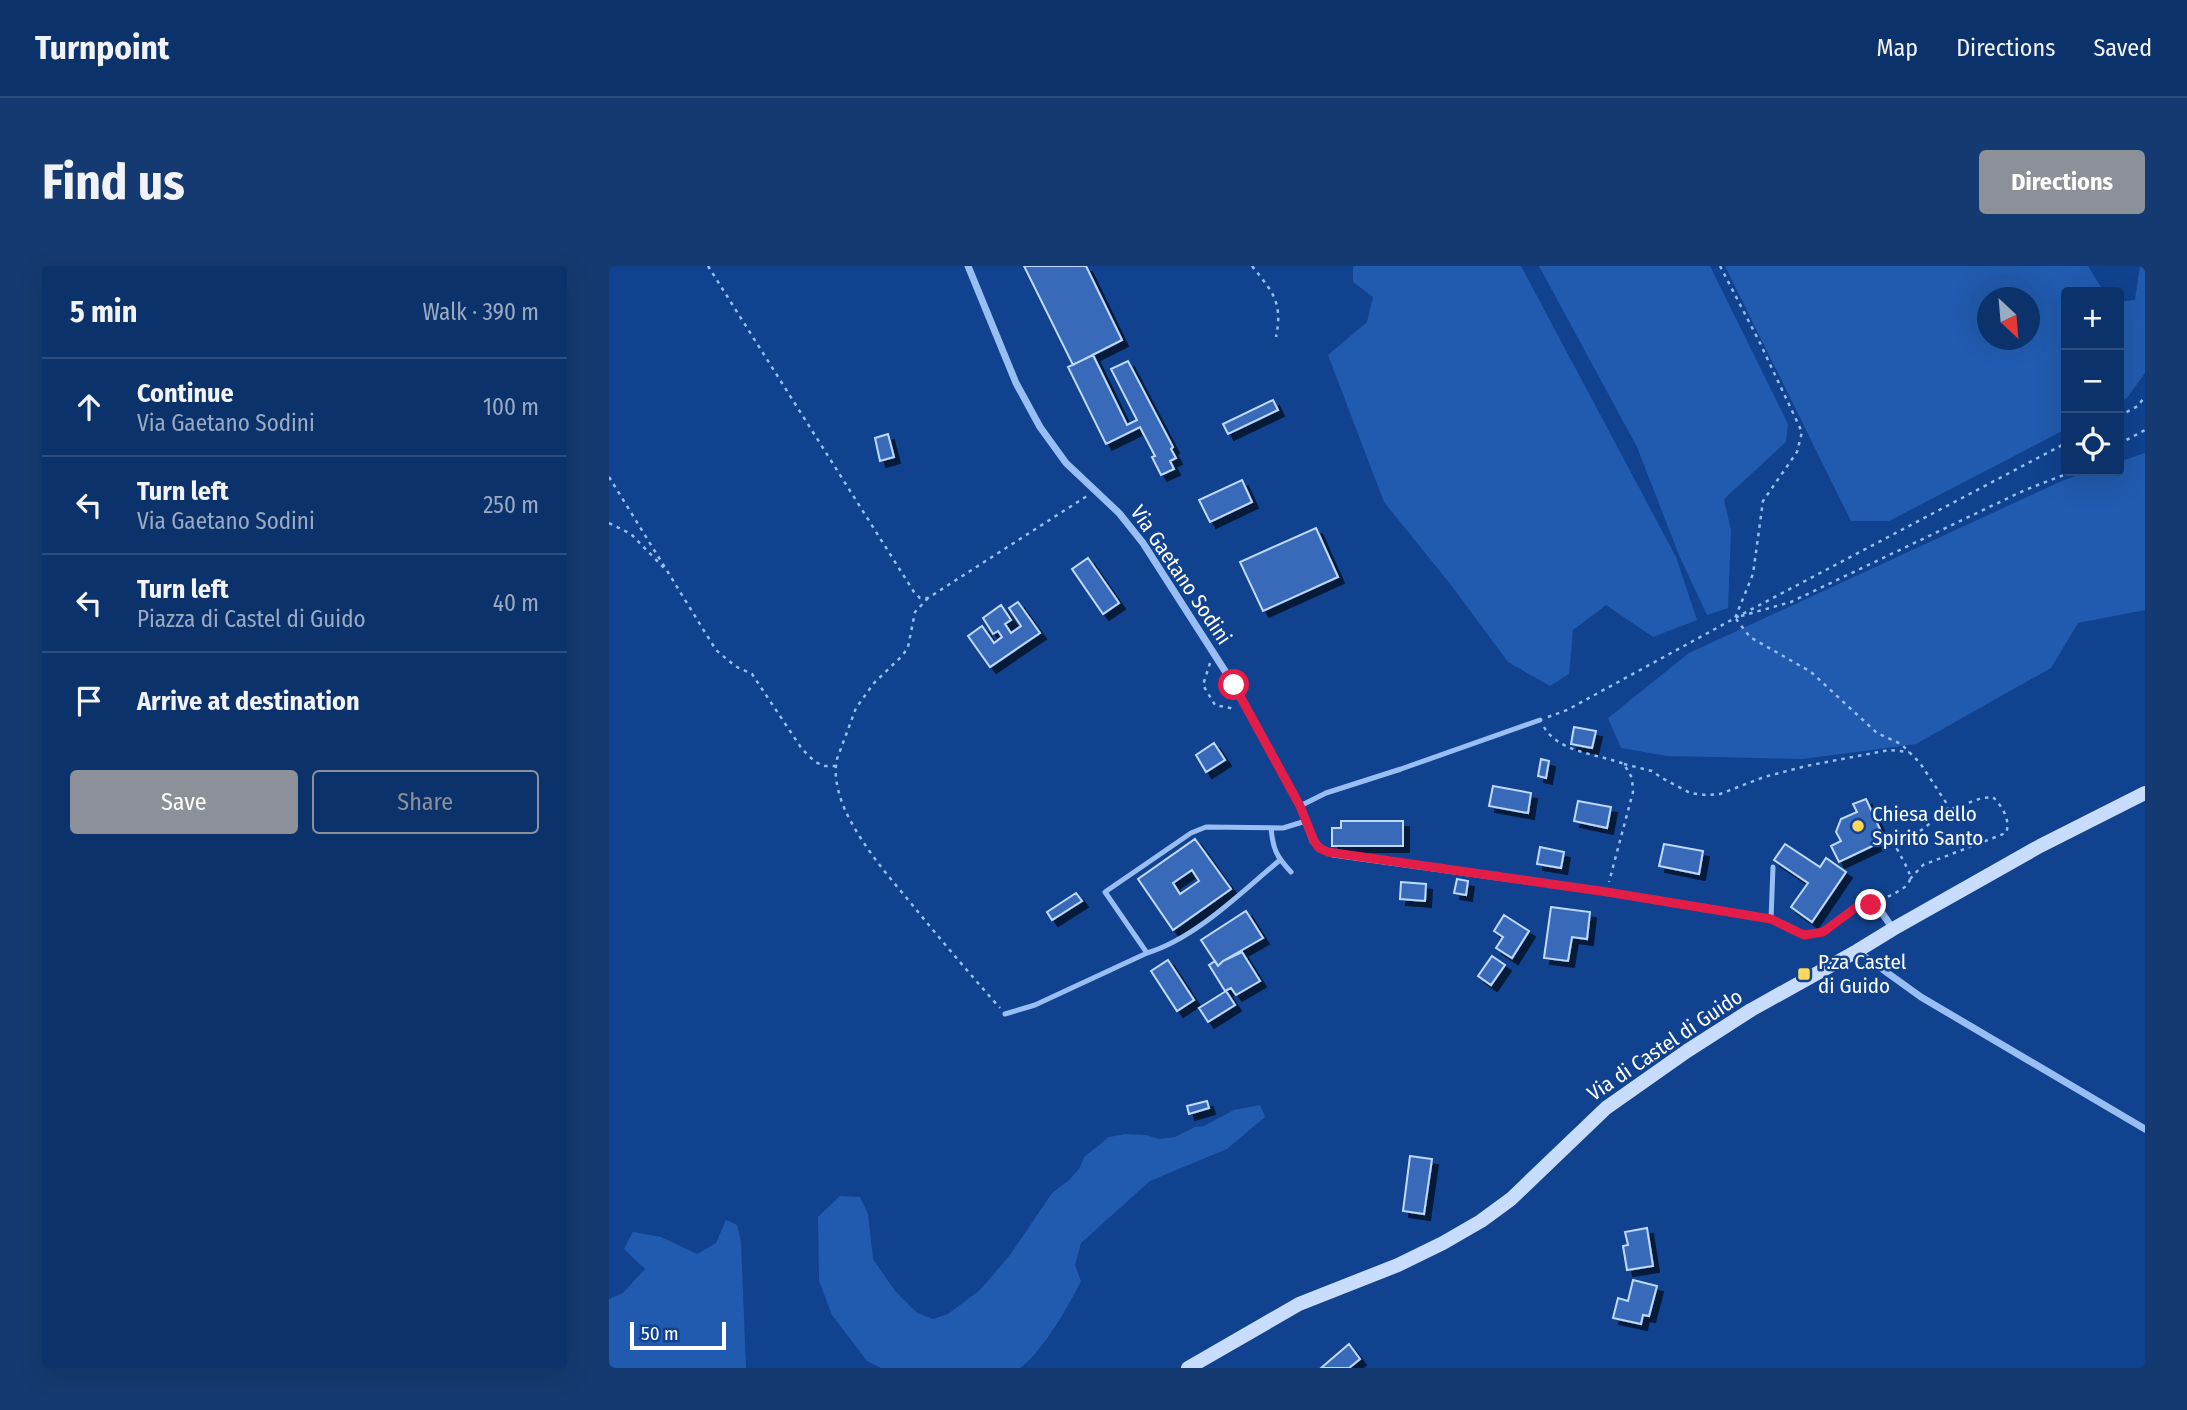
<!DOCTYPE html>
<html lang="en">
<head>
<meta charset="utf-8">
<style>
  :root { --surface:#0c326b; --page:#153a71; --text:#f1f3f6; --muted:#9aaac1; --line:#2c4d7e; --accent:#8c9099 }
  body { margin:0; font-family:"Fira Sans Condensed",sans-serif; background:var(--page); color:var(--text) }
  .controls { position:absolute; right:21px; top:21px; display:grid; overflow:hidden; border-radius:7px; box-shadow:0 7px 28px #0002 }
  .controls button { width:63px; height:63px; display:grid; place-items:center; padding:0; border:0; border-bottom:2px solid var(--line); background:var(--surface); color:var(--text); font:35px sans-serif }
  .compass { position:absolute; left:1368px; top:21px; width:63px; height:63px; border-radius:50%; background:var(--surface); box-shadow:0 7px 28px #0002; rotate:154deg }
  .scale { position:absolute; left:21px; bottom:18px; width:96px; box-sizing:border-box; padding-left:7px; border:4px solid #fff; border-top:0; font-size:19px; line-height:24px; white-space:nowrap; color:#fff; -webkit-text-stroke:5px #10428f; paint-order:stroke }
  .stop { position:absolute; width:21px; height:21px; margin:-16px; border:5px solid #e11d48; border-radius:50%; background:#fff }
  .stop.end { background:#e11d48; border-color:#fff; box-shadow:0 2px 7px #0008 }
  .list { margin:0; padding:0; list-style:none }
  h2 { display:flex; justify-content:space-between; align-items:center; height:91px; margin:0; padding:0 28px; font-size:30px }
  h2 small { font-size:23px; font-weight:400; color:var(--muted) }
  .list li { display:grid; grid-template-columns:46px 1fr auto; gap:21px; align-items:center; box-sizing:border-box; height:98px; padding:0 28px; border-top:2px solid var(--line) }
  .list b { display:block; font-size:26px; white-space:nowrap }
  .list p { margin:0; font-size:23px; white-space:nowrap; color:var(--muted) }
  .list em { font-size:23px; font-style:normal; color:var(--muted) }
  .actions { display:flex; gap:14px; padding:21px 28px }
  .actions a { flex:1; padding:16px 0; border:2px solid var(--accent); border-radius:7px; text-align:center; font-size:24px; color:var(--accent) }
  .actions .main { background:var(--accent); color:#fff }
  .icon { flex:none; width:38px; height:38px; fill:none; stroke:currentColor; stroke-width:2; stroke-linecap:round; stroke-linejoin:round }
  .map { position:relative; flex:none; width:1536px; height:1102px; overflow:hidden; border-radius:7px }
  header { display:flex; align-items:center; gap:42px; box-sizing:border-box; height:98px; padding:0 35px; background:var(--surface); border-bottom:2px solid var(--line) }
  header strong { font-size:33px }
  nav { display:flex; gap:38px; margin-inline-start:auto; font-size:24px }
  .intro { display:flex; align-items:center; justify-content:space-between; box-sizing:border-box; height:168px; padding:0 42px }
  h1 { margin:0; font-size:49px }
  .button { padding:18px 32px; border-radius:7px; background:var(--accent); color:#fff; font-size:24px; font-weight:700 }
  main { display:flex; gap:42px; padding:0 42px }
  aside { flex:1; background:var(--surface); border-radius:7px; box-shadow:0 7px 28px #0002 }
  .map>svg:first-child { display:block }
</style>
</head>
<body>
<header>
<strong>Turnpoint</strong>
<nav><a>Map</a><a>Directions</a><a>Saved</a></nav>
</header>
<div class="intro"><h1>Find us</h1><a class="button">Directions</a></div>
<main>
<aside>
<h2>5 min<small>Walk · 390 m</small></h2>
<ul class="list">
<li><svg class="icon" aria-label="ahead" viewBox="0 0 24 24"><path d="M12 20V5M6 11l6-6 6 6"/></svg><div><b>Continue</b><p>Via Gaetano Sodini</p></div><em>100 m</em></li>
<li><svg class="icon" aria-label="left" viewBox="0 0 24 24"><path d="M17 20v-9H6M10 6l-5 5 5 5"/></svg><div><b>Turn left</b><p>Via Gaetano Sodini</p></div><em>250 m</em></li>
<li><svg class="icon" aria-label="left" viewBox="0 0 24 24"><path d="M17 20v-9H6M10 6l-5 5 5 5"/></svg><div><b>Turn left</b><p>Piazza di Castel di Guido</p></div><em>40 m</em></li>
<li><svg class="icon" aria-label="arrive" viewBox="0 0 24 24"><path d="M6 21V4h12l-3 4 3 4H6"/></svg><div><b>Arrive at destination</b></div></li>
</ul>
<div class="actions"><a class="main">Save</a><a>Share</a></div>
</aside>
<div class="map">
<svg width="1536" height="1102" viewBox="0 0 1536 1102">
  <defs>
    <filter id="shadow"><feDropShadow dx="6" dy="6" stdDeviation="0" flood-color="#0009"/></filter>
  </defs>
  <rect width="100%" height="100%" fill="#10428f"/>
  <!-- green -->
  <path fill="#215baf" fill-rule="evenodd" d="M744,0H912L1067,291L1088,354L1044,371L997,339L964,364L960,408L941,420L899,396L842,319L775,236L719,89L758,56L764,31L744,16Z
    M930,0H1101L1179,158L1177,176L1115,233L1122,265L1119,342L1098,349L1070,289L1028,181Z
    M1116,0H1479L1495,26H1457V163L1280,255H1242ZM1378,32H1420V74H1378Z
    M1531,0H1536V107L1518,132L1510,136V36L1526,34Z
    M1536,187V344L1469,357L1442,402L1307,478L1194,493L1058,490L1012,482L999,452L1080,387L1455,214L1483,205H1510V196Z
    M651,839L656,851L618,883L541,915L472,977L466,999L472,1015C459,1041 434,1085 411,1102H272L258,1095L223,1049L210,1015L209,951L231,930L251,931L259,948L264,993L286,1025L308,1047L324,1053L339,1048L371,1024L401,989L443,927L460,914L470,903L475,891L500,871L516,868L537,869L550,873L566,871L586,861L595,860L625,844Z
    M117,954L128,959L132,976L137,1102H0V1033L14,1027L36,1003L15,983L24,966L52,971L88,988L107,977Z"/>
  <!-- building -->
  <path fill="#386bb9" stroke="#c0d9fe" stroke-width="2" fill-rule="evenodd" filter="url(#shadow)" d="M415,0H477L513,74L464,99Z
    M484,89L518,159L528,154L502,103L519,95L564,181L562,183L567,192L561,195L565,203L552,209L543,191L546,190L531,161L497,178L459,101Z
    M664,134L669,144L619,168L614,158Z
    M279,168L285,191L271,195L266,172Z
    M633,214L643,236L601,256L590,234Z
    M707,262L729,311L654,345L631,296Z
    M479,292L510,337L494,348L463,303Z
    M409,336L431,367L381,401L359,370L373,360L385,377L393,371L389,365L384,368L374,352L392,339L402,354L396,358L402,367L412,360L400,342Z
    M965,461L987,465L983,482L962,478Z
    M605,477L616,494L597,506L587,489Z
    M932,493L940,495L937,512L929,510Z
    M884,520L922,527L919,547L880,540Z
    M1257,533L1276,574L1230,596L1222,580L1232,575L1227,566L1232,553L1248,546L1244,538Z
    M969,535L1002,541L998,562L965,555Z
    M732,555H794V580H723V562H732Z
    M586,573L622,623L564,664L529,613ZM583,604L590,615L571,628L564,617Z
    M1055,578L1094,585L1090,608L1050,600Z
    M1176,578L1211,601L1217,592L1237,606L1203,656L1182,641L1199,617L1165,594Z
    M931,581L955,586L952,602L928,598Z
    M848,613L859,615L857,629L845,627Z
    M792,616L817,618L816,635L791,633Z
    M467,627L473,635L443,654L438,646Z
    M942,641L981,646L978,673L963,671L959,695L935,692Z
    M637,645L654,672L614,695L609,700L592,674Z
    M895,649L920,665L903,692L887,682L894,671L885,665Z
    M633,686L651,715L627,729L622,722L616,725L600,699L606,695L609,700L614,695Z
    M883,690L896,699L882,719L869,710Z
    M559,694L585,734L568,745L542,705Z
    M617,725L626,739L599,756L590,742Z
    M598,835L600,842L580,848L578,840Z
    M801,890L823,893L815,948L794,945Z
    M1038,962L1044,1000L1018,1004L1014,980L1019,979L1016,966Z
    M1024,1014L1048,1020L1040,1050L1034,1049L1032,1058L1004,1052L1009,1032L1019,1035Z
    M740,1078L751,1093L740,1102H712Z"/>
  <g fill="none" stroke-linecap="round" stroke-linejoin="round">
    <!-- path -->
    <path stroke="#99bef3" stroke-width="2.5" stroke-dasharray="3.5 5" stroke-linecap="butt" d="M99,0L305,326L311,332H319L478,230
      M643,0C664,26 674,37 667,71
      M1111,0L1150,75L1193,166L1188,186L1154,235L1144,308L1126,352
      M1510,150L1529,140L1536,130
      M1510,178L1536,164
      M0,211L107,384L126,400L143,408L193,483L206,496L216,500H227
      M0,257L22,268L55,302
      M319,332L306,346L299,381L294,389L265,417L247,442L228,493C224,510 230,531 237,546C252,577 274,604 296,630C327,668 358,705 391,742
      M1132,350L1182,336L1416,224L1465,205
      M1127,353L1141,371L1202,406L1268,467L1292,478L1311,497L1338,538L1339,544L1303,571L1289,577L1288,583C1305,615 1310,616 1274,633
      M601,397L594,419L606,439L626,443
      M939,451L958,444L1126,352L1457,177
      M935,461C950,487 990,488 1015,498L1023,512L1024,526L1000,616
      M1015,498L1043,505L1053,512L1081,527L1097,529L1111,528L1155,511L1197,500L1280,484L1300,486
      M1301,613L1314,599L1397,567C1402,554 1393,540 1384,531L1373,532L1339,544"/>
    <!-- lane -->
    <path stroke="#99bef3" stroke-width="5" d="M691,540L717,527L792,503L931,454
      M662,562C664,583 667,590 682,606
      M1162,653L1164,601
      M538,687L496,626L582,567L597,561L674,562L697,555
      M396,748L426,739L538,687C587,672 631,627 671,594"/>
    <!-- street -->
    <path stroke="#99bef3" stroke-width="7" d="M359,0L407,117L431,161L457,197L510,247L534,277L625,419L691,540L704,575L713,583L724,588L997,626L1162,653L1195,669L1214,666L1253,637L1269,641L1284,663
      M1248,685L1312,731L1536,863"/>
    <!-- secondary -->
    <path stroke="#c8ddfd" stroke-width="14" d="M579,1102L690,1038L789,999L834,977L872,955L902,933L997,842L1078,785L1142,744L1248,685L1284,663L1431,580L1536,527"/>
  </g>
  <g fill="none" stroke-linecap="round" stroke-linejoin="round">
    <!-- route -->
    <path stroke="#e11d48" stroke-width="9" d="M625,419L691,540L705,575L710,582L719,586L998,626L1162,653L1195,669L1214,666L1253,637L1262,639"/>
  </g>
  <!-- markers -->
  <g fill="#ffd75b" stroke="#10428f" stroke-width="2.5">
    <circle cx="1249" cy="560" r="7"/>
    <rect x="1188" y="701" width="14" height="14" rx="3.5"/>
  </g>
  <g text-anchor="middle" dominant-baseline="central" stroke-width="5" stroke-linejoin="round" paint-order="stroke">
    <!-- street labels -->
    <g font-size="21" fill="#fff" stroke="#10428f">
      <text transform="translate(572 309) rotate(56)">Via Gaetano Sodini</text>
      <text transform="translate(1056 779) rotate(-34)">Via di Castel di Guido</text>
    </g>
    <!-- poi labels -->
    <g font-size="21" fill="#fff" stroke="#10428f" text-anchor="start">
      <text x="1263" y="548">Chiesa dello<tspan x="1263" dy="24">Spirito Santo</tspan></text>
      <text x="1209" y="696">P.za Castel<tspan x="1209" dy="24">di Guido</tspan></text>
    </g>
  </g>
</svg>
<div class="controls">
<button>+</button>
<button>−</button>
<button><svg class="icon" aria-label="locate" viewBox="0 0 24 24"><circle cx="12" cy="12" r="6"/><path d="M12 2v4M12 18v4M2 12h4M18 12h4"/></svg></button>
</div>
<svg class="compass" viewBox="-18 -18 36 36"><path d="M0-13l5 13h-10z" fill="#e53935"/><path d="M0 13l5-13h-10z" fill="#9aaac1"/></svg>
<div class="scale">50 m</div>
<div class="stop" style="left:625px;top:419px"></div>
<div class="stop end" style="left:1262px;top:639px"></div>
</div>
</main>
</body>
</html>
